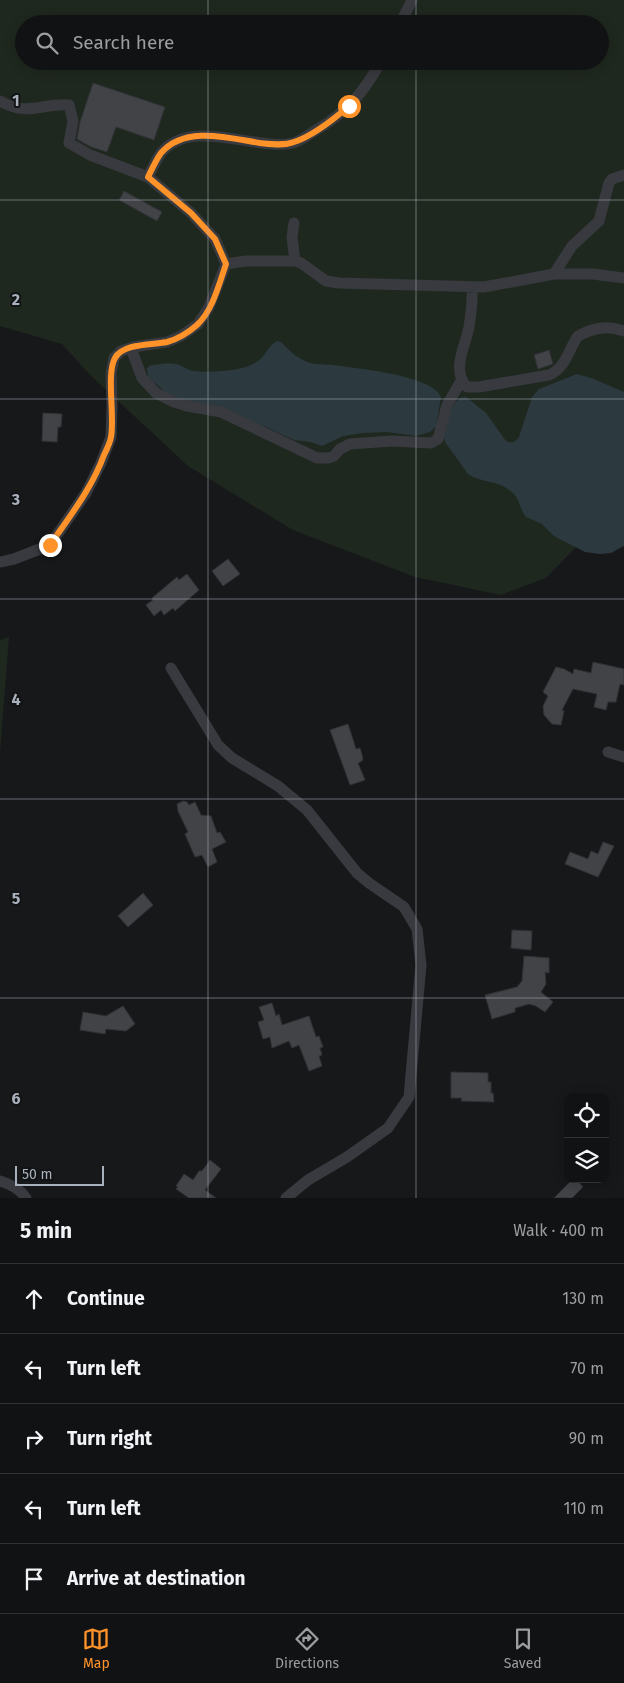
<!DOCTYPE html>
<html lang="en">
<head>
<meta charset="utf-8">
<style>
  :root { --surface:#111214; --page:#1e2022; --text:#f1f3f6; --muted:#9c9ea0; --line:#303234; --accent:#ff932a }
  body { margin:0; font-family:"Fira Sans",sans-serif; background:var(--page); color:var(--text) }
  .controls { position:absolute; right:15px; bottom:15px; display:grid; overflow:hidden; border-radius:10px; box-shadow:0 2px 12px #0003 }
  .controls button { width:45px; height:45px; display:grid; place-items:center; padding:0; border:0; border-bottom:1px solid var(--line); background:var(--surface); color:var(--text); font:25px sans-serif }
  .scale { position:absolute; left:15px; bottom:12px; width:89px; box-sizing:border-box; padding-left:5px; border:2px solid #a8b1bb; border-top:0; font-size:14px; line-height:18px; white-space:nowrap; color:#a8b1bb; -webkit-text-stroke:4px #121315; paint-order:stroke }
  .stop { position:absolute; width:15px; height:15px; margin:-11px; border:4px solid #ff932a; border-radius:50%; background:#fff }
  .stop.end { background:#ff932a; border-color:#fff; box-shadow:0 1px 5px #0008 }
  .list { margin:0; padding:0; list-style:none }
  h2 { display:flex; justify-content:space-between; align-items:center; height:65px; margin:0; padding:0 20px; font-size:21px }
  h2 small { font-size:16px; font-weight:400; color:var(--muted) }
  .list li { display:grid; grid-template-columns:32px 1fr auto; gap:15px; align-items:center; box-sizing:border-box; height:70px; padding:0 20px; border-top:1px solid var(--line) }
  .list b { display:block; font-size:19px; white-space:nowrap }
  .list em { font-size:16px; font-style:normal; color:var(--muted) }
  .icon { flex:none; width:28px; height:28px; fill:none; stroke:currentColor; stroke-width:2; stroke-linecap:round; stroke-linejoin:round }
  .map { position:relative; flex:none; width:624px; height:1198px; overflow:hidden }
  .search { position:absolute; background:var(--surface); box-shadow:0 2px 12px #0003; left:15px; right:15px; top:15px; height:55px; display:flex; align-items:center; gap:12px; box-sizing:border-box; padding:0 18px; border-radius:28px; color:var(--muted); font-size:19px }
  .sheet { height:415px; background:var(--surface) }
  nav { display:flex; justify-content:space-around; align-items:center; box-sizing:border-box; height:70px; border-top:1px solid var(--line); background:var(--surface); font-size:14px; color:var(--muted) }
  nav a { display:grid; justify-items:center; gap:2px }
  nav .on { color:var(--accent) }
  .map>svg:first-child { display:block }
</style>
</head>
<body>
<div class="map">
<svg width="624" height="1198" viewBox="0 0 624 1198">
  <rect width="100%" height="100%" fill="#17181a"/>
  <!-- green -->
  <path fill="#1f281f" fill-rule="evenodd" d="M0,0H624V542L578,545L546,578L501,595L415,577L293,530L188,466L90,375L62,344L0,326ZM24,24H600V61H24Z
    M9,637L0,753V640Z"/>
  <!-- water -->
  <path fill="#2c3a3f" d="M277,341L281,342C288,349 295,357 305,361C312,365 324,364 332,365C354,368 433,375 441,397L436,426L430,432L416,436L387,432L362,433L343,436L322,446L311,442L294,440L266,427L247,420L236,413L209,404H192L172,398L148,377L147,369L149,366C158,364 167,362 176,364C182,365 187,370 194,371C210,373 242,371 255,363C265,358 268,345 277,341Z
    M577,374L591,378L624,392V546L611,553L600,554L585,552L554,536L542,524L526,517C520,510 520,499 512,492C497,479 483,484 468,474L445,442C441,427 449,407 460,398L466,397L486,413L506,441C512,444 516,441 519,437L532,397L539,389Z"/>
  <!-- building -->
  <path fill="#414347" stroke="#313236" d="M93,83L165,107L154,140L116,127L107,152L91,147L77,139L80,122Z
    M124,191L162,212L157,221L119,200Z
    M549,350L553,364L538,369L534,355Z
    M43,413L62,414L61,427H58L57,442L42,441Z
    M228,559L240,574L223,586L212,571Z
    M187,574L199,590L175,611L173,608L164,615L161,610L154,616L146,605L153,600L152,598L177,577L179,580Z
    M593,662L624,669V685L620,684L616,702H608L606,710L594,707L597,694L573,689L562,710L564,711L561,725L552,724L544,715L543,706L548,696L543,692L556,667L564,669L573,674L574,669L591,673Z
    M348,724L356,749L360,748L363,758L362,761L358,763L365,780L350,785L330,730Z
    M183,801L187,802L189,805L195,802L201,815L211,816L217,833L220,832L226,842L212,849L217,862L208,867L202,855L195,857L185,834L188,832L178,811L177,804Z
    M603,842L614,846L598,877L565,864L570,852L588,859L591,851L598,854Z
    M143,893L153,905L128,927L118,916Z
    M512,930L532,931L531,950L511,948Z
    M524,956L549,958V973L545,972L546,984L541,992L553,1002L545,1012L536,1006L529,1004L515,1008V1012L492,1019L485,995L517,987L522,981Z
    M272,1003L276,1016L279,1014L282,1025L309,1016L316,1037L319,1036L323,1047L320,1048L322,1055L319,1056L322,1066L309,1071L299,1045L292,1048L289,1041L272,1048L270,1037L263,1039L258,1022L264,1020L259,1007Z
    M123,1006L135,1024L126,1031L106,1029L105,1034L80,1030L83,1012L106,1016Z
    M451,1072L488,1073V1082H491V1093H493L494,1102L461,1101L462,1098H451Z
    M210,1160L221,1169L205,1190L216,1198H189L176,1189L178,1187L176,1186L184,1174L193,1180L199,1171H202Z
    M573,1179H576L583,1187L572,1198H554Z"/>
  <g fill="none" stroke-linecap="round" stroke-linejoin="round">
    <!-- minor -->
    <path stroke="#383a3f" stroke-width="11" d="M400,24L412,0
      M0,101C29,117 40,103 69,105L73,121L69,143L90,155L148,177L191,213L215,239L226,264L246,261H295
      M148,177C152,169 156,160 161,153C184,126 225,138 255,142C267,144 281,146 293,143C300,141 307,136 313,132C346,113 363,94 381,61
      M294,223L292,237L295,261L301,263L326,281L339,283L484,287L554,274L572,246L599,221L609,183L612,179L624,175
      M554,274H593L624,278
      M472,287C473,301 471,314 469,327C465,347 451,370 467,387H479L549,375C566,368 568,350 578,336C593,328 607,325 624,331
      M131,348L142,378L156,393L174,402L187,406L221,412L317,458H328L334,456L340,449L350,444L392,441L431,443L438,439L447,405L461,381
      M0,562L14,559L50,545L86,493L101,463L111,437L112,407L111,374L114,358L121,351L133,347L167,342L181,336L198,324L209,307L226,264
      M171,668L218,745L232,758L278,786L307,810L357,873L369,883L404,907L417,929L421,965L409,1097L388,1128L347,1157L308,1180L286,1198
      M608,752L624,757
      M0,1181C10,1184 20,1189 26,1198"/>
  </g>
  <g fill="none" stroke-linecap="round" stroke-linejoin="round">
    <!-- route -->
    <path stroke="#ff932a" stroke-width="6" d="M50,545C70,516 92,488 104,455C107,449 110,443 111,437C115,416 106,374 115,358C123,343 153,345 167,342C178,339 189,332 197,325C213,310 219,284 226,264L215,239L191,213L148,177C152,169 156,160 161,153C185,125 229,138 260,143C271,144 284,146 294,142C313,136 334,119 349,106"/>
  </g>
  <!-- grid -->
  <path fill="none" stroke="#a8b1bb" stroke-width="1" stroke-opacity="0.55" d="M208,0V24M416,0V24M208,61V1198M416,61V1198M0,200H624M0,399H624M0,599H624M0,799H624M0,998H624"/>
  <g font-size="16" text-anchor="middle" font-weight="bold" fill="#a8b1bb" stroke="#121315" stroke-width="4" stroke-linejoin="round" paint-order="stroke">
    <text x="16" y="106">1</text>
    <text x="16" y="305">2</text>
    <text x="16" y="505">3</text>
    <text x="16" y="705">4</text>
    <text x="16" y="904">5</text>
    <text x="16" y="1104">6</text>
  </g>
</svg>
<div class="controls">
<button><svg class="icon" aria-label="locate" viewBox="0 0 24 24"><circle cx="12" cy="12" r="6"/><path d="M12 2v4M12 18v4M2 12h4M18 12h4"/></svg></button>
<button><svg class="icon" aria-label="layers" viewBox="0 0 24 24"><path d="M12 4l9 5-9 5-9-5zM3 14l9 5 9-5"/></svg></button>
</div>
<div class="scale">50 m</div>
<div class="stop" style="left:349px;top:106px"></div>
<div class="stop end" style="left:50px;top:545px"></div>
<div class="search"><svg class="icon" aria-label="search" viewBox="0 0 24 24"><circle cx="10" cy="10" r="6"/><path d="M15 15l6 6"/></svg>Search here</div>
</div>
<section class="sheet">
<h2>5 min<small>Walk · 400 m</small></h2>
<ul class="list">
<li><svg class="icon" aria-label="ahead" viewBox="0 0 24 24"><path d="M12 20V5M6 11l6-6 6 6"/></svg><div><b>Continue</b></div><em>130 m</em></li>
<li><svg class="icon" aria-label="left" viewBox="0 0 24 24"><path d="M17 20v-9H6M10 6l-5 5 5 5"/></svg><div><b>Turn left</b></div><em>70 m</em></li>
<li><svg class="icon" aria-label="right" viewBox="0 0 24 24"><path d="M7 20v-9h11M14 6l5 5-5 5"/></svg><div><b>Turn right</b></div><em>90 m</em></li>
<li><svg class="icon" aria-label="left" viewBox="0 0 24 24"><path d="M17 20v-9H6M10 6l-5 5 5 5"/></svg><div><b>Turn left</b></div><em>110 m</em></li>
<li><svg class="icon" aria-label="arrive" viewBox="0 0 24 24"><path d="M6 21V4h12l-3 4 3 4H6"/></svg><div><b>Arrive at destination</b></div></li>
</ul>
</section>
<nav>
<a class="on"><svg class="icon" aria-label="map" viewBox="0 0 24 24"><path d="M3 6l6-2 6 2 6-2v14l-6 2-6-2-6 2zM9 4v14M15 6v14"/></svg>Map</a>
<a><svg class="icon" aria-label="directions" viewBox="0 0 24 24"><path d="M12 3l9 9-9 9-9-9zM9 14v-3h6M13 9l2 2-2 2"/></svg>Directions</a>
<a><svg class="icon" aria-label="saved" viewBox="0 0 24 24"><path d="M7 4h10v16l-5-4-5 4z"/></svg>Saved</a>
</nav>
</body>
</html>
